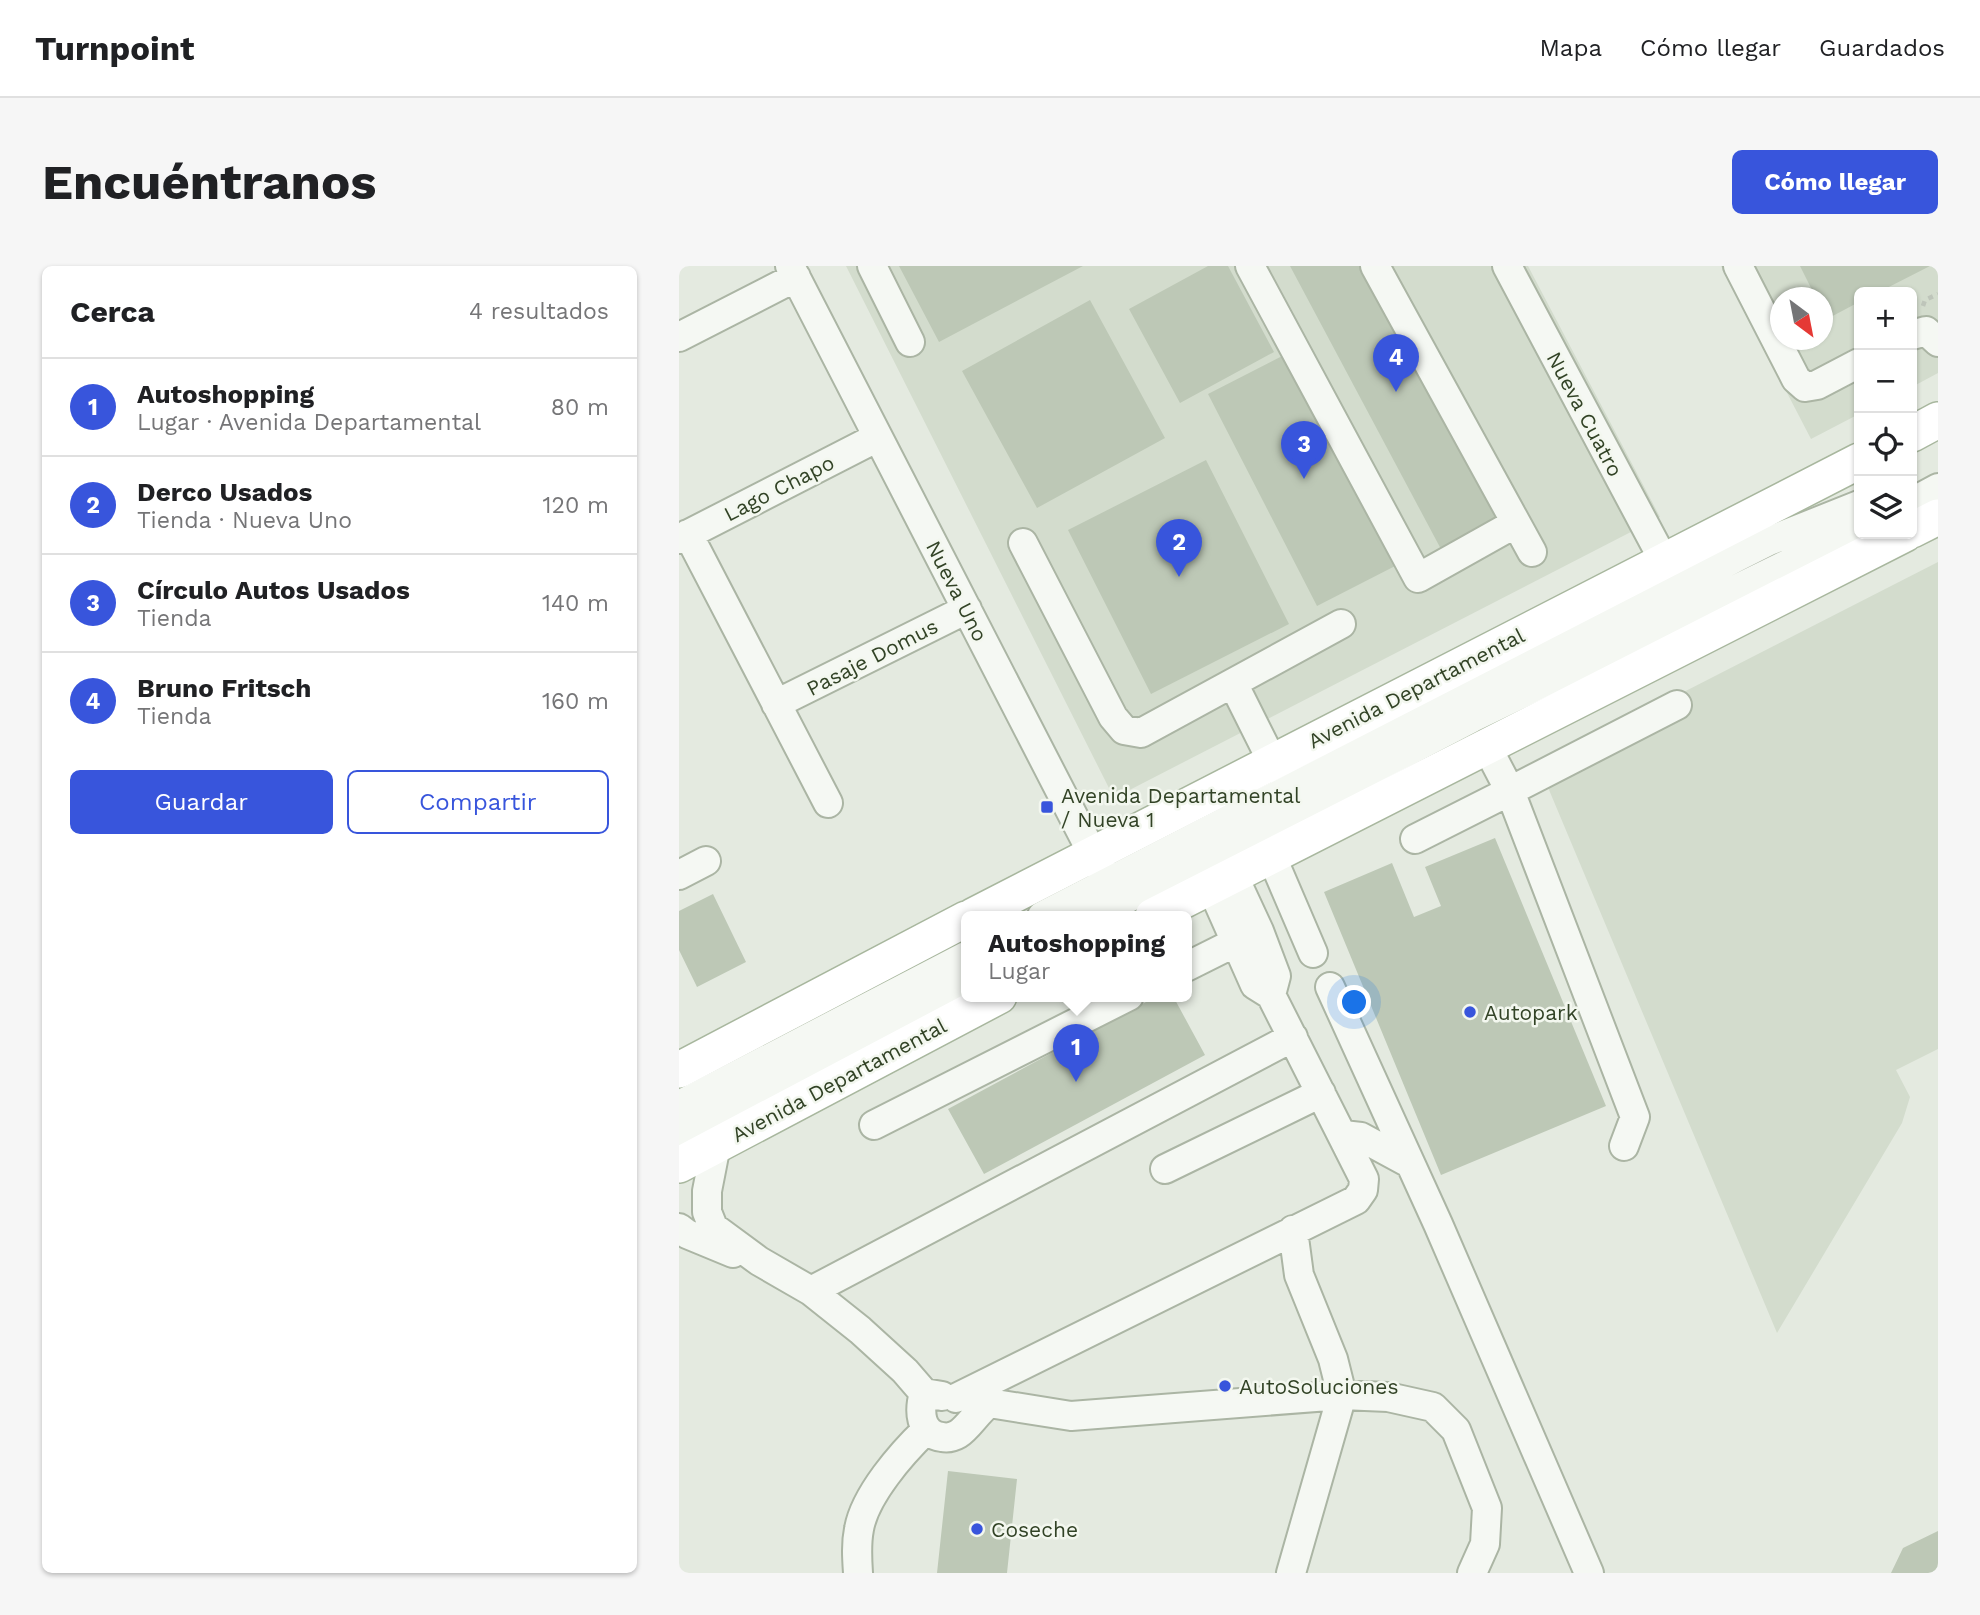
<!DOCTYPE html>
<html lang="es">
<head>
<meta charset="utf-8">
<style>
  :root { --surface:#fff; --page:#f6f6f6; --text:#202124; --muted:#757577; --line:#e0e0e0; --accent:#3855dc }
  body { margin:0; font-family:"Work Sans",sans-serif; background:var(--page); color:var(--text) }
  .controls { position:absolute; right:21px; top:21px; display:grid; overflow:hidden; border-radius:10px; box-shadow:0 2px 5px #0004 }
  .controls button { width:63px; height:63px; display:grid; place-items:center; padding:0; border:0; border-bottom:2px solid var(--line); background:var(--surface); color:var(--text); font:35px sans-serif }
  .compass { position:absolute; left:1091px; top:21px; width:63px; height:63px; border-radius:50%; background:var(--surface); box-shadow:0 2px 5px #0004; rotate:148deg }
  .you { position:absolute; left:676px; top:737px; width:24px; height:24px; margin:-18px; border:5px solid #fff; border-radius:50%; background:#1a73e8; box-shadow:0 0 0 10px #1a73e833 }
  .badge { display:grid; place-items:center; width:46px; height:46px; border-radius:50%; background:var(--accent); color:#fff; font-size:23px; font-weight:700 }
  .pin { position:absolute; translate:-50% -58px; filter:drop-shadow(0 2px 4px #0008) }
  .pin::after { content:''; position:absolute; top:37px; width:24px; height:21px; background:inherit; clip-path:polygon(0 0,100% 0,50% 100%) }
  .popup { position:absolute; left:282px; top:645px; width:231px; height:91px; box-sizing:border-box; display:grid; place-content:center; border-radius:10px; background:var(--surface); filter:drop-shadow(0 2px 5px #0005); font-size:23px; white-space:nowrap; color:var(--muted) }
  .popup b { font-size:26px; color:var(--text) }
  .popup::after { content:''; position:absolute; left:50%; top:100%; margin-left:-14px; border:14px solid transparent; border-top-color:var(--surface) }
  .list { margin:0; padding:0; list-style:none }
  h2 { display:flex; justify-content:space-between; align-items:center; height:91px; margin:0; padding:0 28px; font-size:30px }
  h2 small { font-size:23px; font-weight:400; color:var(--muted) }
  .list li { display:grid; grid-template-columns:46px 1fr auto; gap:21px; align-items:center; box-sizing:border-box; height:98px; padding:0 28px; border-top:2px solid var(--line) }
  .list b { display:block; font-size:26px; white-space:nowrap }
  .list p { margin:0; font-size:23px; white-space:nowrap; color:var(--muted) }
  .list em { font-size:23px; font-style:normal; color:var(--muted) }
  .actions { display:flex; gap:14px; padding:21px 28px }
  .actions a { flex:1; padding:16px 0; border:2px solid var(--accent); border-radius:10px; text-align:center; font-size:24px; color:var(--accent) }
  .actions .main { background:var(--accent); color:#fff }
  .icon { flex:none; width:38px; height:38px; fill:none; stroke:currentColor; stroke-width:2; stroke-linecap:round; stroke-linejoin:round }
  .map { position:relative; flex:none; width:1259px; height:1307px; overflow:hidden; border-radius:10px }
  header { display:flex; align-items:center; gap:42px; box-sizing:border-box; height:98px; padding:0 35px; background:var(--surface); border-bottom:2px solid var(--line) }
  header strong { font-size:33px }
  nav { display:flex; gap:38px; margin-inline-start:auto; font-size:24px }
  .intro { display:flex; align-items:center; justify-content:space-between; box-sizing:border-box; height:168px; padding:0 42px }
  h1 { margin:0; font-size:49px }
  .button { padding:18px 32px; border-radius:10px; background:var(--accent); color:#fff; font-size:24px; font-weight:700 }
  main { display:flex; gap:42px; padding:0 42px }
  aside { flex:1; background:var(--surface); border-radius:10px; box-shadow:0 2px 5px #0004 }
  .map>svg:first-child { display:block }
</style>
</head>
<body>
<header>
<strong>Turnpoint</strong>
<nav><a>Mapa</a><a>Cómo llegar</a><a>Guardados</a></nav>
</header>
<div class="intro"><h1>Encuéntranos</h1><a class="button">Cómo llegar</a></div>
<main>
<aside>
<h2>Cerca<small>4 resultados</small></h2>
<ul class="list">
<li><span class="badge">1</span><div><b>Autoshopping</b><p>Lugar · Avenida Departamental</p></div><em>80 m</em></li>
<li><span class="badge">2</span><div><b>Derco Usados</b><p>Tienda · Nueva Uno</p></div><em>120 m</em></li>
<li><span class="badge">3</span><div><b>Círculo Autos Usados</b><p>Tienda</p></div><em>140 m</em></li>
<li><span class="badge">4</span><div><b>Bruno Fritsch</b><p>Tienda</p></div><em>160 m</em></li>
</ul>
<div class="actions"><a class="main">Guardar</a><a>Compartir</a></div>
</aside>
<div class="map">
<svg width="1259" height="1307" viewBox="0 0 1259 1307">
  <rect width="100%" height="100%" fill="#e4eae0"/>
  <!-- built -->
  <path fill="#d3dccd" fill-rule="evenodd" d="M167,0H849L981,251L435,532Z
    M1042,0H1259V107L1233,121V26H1180V148L1132,173ZM1101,32H1143V74H1101Z
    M1259,296V783L1217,804L1231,831L1223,857L1098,1067L860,500Z"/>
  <!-- building -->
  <path fill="#bdc8b6" d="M220,0H404L260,76Z
    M529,0H549L595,86L501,137L450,43Z
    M611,0H688L823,252L763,285Z
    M1121,0H1251L1200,26H1180V36L1148,53L1143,44V32H1137Z
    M411,34L486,172L358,242L283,105Z
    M611,86L720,298L638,340L529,128Z
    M527,194L610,358L472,428L389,264Z
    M816,572L927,840L762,909L645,626L713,597L735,651L762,640L746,601Z
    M34,628L67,696L18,721L0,684V645Z
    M478,730H494L526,789L305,908L269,843Z
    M269,1205L338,1213L328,1307H258Z
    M1259,1265V1307H1212L1224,1282Z"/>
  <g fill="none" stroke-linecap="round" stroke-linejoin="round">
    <defs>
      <path id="minor" d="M111,0L423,606
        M193,0L231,76
        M571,0L739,312L837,257
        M696,0L853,286
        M828,0L985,295
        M1059,0L1117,113L1126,121L1138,119L1180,97
        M1233,69L1247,65L1259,76
        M0,71L117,11
        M1233,236L1259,222
        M9,268L149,537
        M0,273L199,171
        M344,277L434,451L445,464L462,467L662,358
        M554,417L593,495
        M97,438L288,343
        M808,481L831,525L998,439
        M736,573L831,525L956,851L945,880
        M592,589L634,687
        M0,609L27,595
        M554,609L580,665L597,710L592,729
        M363,650L1060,290L1090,275L1180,239
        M415,650L793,452L1180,263
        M507,701L557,676
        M651,721L759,958L910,1307
        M0,839L287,690
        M195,859L450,730
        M0,866L287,717
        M664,869L682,871L730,897
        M37,879L28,925V946L34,961L80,995L132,1025L181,1064L226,1105L245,1127L263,1130
        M486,903L642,827
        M0,962L8,968L54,987
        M132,1025L614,771
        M245,1127C240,1144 240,1168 263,1171C268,1172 274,1171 279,1168C289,1162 298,1146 310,1137L392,1150L663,1129L709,1131L754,1141L777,1164L808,1242L806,1278L793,1307
        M277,1132L677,934L684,924L685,913L592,729L576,719L532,620
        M179,1307C178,1292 177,1278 180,1263C186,1229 223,1187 247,1164
        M612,1307L663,1129L654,1093L620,1009L614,964"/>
      <path id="major" d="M1233,168L1259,154
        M1233,264L1259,251
        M294,650L1180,195
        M474,650L1226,268
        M0,804L287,653
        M0,899L320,730"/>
    </defs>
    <!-- minor casing -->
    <use href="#minor" stroke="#abb5a4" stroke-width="32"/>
    <!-- major casing -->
    <use href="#major" stroke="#a8b79e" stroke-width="38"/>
    <!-- path -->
    <path stroke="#bec5ba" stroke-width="4.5" stroke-dasharray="5 5" stroke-linecap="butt" d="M1244,40L1246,34L1259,28"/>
    <!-- minor -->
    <use href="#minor" stroke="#f5f8f3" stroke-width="28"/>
    <!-- major -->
    <use href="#major" stroke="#fff" stroke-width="35"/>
  </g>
  <!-- markers -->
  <g fill="#3855dc" stroke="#f3f7ef" stroke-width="2.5">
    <rect x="361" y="534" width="14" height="14" rx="3.5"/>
    <circle cx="791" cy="746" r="7"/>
    <circle cx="546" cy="1120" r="7"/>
    <circle cx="298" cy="1263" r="7"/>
  </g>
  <g text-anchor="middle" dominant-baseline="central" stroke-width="5" stroke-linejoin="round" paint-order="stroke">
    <!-- street labels -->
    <g font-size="21" fill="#324326" stroke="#f3f7ef">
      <text transform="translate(906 148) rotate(62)">Nueva Cuatro</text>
      <text transform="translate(100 222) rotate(-27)">Lago Chapo</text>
      <text transform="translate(278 325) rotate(63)">Nueva Uno</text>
      <text transform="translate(193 391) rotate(-27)">Pasaje Domus</text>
      <text transform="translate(737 422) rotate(-27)">Avenida Departamental</text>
      <text transform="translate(160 814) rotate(-28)">Avenida Departamental</text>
    </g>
    <!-- poi labels -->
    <g font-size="21" fill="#324326" stroke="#f3f7ef" text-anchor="start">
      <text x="382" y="529">Avenida Departamental<tspan x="382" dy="24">/ Nueva 1</tspan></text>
      <text x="805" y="746">Autopark</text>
      <text x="560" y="1120">AutoSoluciones</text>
      <text x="312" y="1263">Coseche</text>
    </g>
  </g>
</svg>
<div class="controls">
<button>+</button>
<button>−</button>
<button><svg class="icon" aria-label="locate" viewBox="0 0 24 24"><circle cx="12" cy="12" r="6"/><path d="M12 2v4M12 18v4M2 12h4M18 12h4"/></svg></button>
<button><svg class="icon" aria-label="layers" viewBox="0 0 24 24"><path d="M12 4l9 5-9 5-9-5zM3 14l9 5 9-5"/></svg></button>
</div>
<svg class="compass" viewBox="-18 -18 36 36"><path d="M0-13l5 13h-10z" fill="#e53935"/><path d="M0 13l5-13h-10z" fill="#757577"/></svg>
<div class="you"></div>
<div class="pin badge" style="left:397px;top:816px">1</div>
<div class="popup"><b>Autoshopping</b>Lugar</div>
<div class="pin badge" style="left:500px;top:311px">2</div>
<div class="pin badge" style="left:625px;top:213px">3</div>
<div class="pin badge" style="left:717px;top:126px">4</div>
</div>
</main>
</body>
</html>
